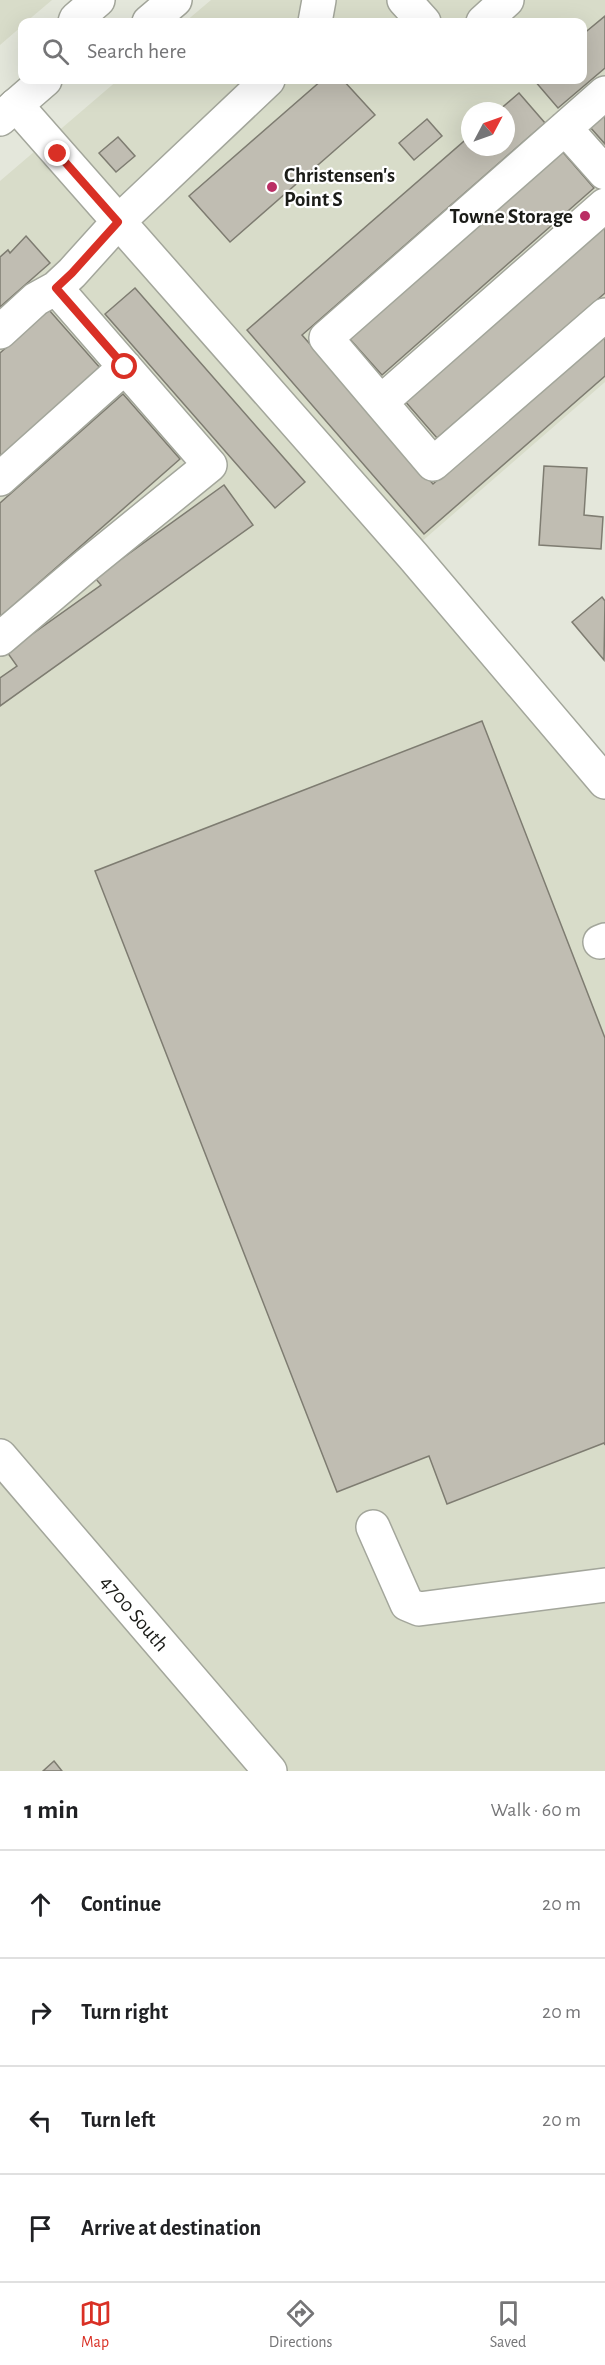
<!DOCTYPE html>
<html lang="en">
<head>
<meta charset="utf-8">
<style>
  :root { --surface:#fff; --page:#f2f2f2; --text:#202124; --muted:#757577; --line:#e0e0e0; --accent:#d93025 }
  body { margin:0; font-family:"Alegreya Sans",sans-serif; background:var(--page); color:var(--text) }
  .compass { position:absolute; left:461px; top:102px; width:54px; height:54px; border-radius:50%; background:var(--surface); box-shadow:0 6px 24px #0002; rotate:49deg }
  .stop { position:absolute; width:18px; height:18px; margin:-14px; border:4px solid #d93025; border-radius:50%; background:#fff }
  .stop.end { background:#d93025; border-color:#fff; box-shadow:0 2px 6px #0008 }
  .list { margin:0; padding:0; list-style:none }
  h2 { display:flex; justify-content:space-between; align-items:center; height:78px; margin:0; padding:0 24px; font-size:26px }
  h2 small { font-size:20px; font-weight:400; color:var(--muted) }
  .list li { display:grid; grid-template-columns:39px 1fr auto; gap:18px; align-items:center; box-sizing:border-box; height:108px; padding:0 24px; border-top:2px solid var(--line) }
  .list b { display:block; font-size:22px; white-space:nowrap }
  .list em { font-size:20px; font-style:normal; color:var(--muted) }
  .icon { flex:none; width:33px; height:33px; fill:none; stroke:currentColor; stroke-width:2; stroke-linecap:round; stroke-linejoin:round }
  .map { position:relative; flex:none; width:605px; height:1771px; overflow:hidden }
  .search { position:absolute; background:var(--surface); box-shadow:0 6px 24px #0002; left:18px; right:18px; top:18px; height:66px; display:flex; align-items:center; gap:15px; box-sizing:border-box; padding:0 21px; border-radius:12px; color:var(--muted); font-size:22px }
  .sheet { height:510px; background:var(--surface) }
  nav { display:flex; justify-content:space-around; align-items:center; box-sizing:border-box; height:84px; border-top:2px solid var(--line); background:var(--surface); font-size:16px; color:var(--muted) }
  nav a { display:grid; justify-items:center; gap:3px }
  nav .on { color:var(--accent) }
  .map>svg:first-child { display:block }
</style>
</head>
<body>
<div class="map">
<svg width="605" height="1771" viewBox="0 0 605 1771">
  <rect width="100%" height="100%" fill="#e4e7db"/>
  <!-- built -->
  <path fill="#d8dcc9" fill-rule="evenodd" d="M0,0H52L26,22H22V26L0,45Z
    M211,0H605V382L412,550L605,771V1771H0V181L118,80H582V22H185ZM470,111H506V147H470Z"/>
  <!-- building -->
  <path fill="#c0bdb2" stroke="#7e7c71" stroke-width="1.5" d="M605,16V68L558,108L534,80H582V35Z
    M322,80H343L375,115L230,242L189,196Z
    M519,93L545,123L302,335L433,484L605,334V376L424,534L247,330L470,136V147H506V111H498Z
    M605,114V144L590,127Z
    M427,119L442,136L414,160L399,143Z
    M118,137L135,156L116,172L99,153Z
    M561,150L594,188L382,375L348,337Z
    M605,227V293L437,438L404,400Z
    M26,236L50,263L0,307V257L8,250L10,253Z
    M135,288L305,482L275,508L105,314Z
    M49,310L101,369L0,458V353Z
    M123,394L180,459L0,617V503Z
    M544,466L587,468L584,515L603,517L601,549L539,545Z
    M224,485L253,525L0,706V678L17,666L7,652L101,585L95,578Z
    M602,597L605,601L604,660L572,622Z
    M482,721L605,1038V1445L604,1443L447,1504L429,1456L337,1492L95,871Z
    M54,1761L62,1771H43Z"/>
  <g fill="none" stroke-linecap="round" stroke-linejoin="round">
    <defs>
      <path id="minor" d="M404,0L424,22
        M315,22L319,0
        M483,22L507,0
        M605,93L326,338L433,464L605,315
        M16,105L413,556L605,782
        M565,128L605,173
        M0,332L36,299L56,288L72,273L118,222L268,80
        M381,402L605,205
        M0,479L125,367
        M0,639L87,565L210,465L56,288
        M600,942L605,940
        M373,1527L407,1604L419,1609L605,1585"/>
      <g id="major">
        <path d="M75,22L76,19L98,0"/>
        <path d="M149,22L175,0"/>
        <path d="M0,119L45,80"/>
        <path id="s1" d="M0,1456L270,1771"/>
      </g>
    </defs>
    <!-- minor casing -->
    <use href="#minor" stroke="#a3a69b" stroke-width="36"/>
    <!-- major casing -->
    <use href="#major" stroke="#a3a69b" stroke-width="36"/>
    <!-- minor -->
    <use href="#minor" stroke="#fff" stroke-width="33"/>
    <!-- major -->
    <use href="#major" stroke="#fff" stroke-width="33"/>
  </g>
  <g fill="none" stroke-linecap="round" stroke-linejoin="round">
    <!-- route -->
    <path stroke="#d93025" stroke-width="8" d="M58,154L118,222L72,273L56,288L125,367"/>
  </g>
  <!-- markers -->
  <g fill="#ba2e64" stroke="#fff" stroke-width="2">
    <circle cx="272" cy="187" r="6"/>
    <circle cx="585" cy="216" r="6"/>
  </g>
  <g text-anchor="middle" dominant-baseline="central" stroke-width="4.5" stroke-linejoin="round" paint-order="stroke">
    <!-- poi labels -->
    <g font-size="21" font-weight="bold" fill="#1b1c18" stroke="#fff" text-anchor="start">
      <text x="284" y="175">Christensen's<tspan x="284" dy="24">Point S</tspan></text>
      <text x="573" y="216" text-anchor="end">Towne Storage</text>
    </g>
    <!-- street labels -->
    <g font-size="21" fill="#1b1c18" stroke="#fff">
      <text stroke="none"><textPath href="#s1" startOffset="207">4700 South</textPath></text>
    </g>
  </g>
</svg>
<svg class="compass" viewBox="-18 -18 36 36"><path d="M0-13l5 13h-10z" fill="#e53935"/><path d="M0 13l5-13h-10z" fill="#757577"/></svg>
<div class="stop" style="left:125px;top:367px"></div>
<div class="stop end" style="left:58px;top:154px"></div>
<div class="search"><svg class="icon" aria-label="search" viewBox="0 0 24 24"><circle cx="10" cy="10" r="6"/><path d="M15 15l6 6"/></svg>Search here</div>
</div>
<section class="sheet">
<h2>1 min<small>Walk · 60 m</small></h2>
<ul class="list">
<li><svg class="icon" aria-label="ahead" viewBox="0 0 24 24"><path d="M12 20V5M6 11l6-6 6 6"/></svg><div><b>Continue</b></div><em>20 m</em></li>
<li><svg class="icon" aria-label="right" viewBox="0 0 24 24"><path d="M7 20v-9h11M14 6l5 5-5 5"/></svg><div><b>Turn right</b></div><em>20 m</em></li>
<li><svg class="icon" aria-label="left" viewBox="0 0 24 24"><path d="M17 20v-9H6M10 6l-5 5 5 5"/></svg><div><b>Turn left</b></div><em>20 m</em></li>
<li><svg class="icon" aria-label="arrive" viewBox="0 0 24 24"><path d="M6 21V4h12l-3 4 3 4H6"/></svg><div><b>Arrive at destination</b></div></li>
</ul>
</section>
<nav>
<a class="on"><svg class="icon" aria-label="map" viewBox="0 0 24 24"><path d="M3 6l6-2 6 2 6-2v14l-6 2-6-2-6 2zM9 4v14M15 6v14"/></svg>Map</a>
<a><svg class="icon" aria-label="directions" viewBox="0 0 24 24"><path d="M12 3l9 9-9 9-9-9zM9 14v-3h6M13 9l2 2-2 2"/></svg>Directions</a>
<a><svg class="icon" aria-label="saved" viewBox="0 0 24 24"><path d="M7 4h10v16l-5-4-5 4z"/></svg>Saved</a>
</nav>
</body>
</html>
